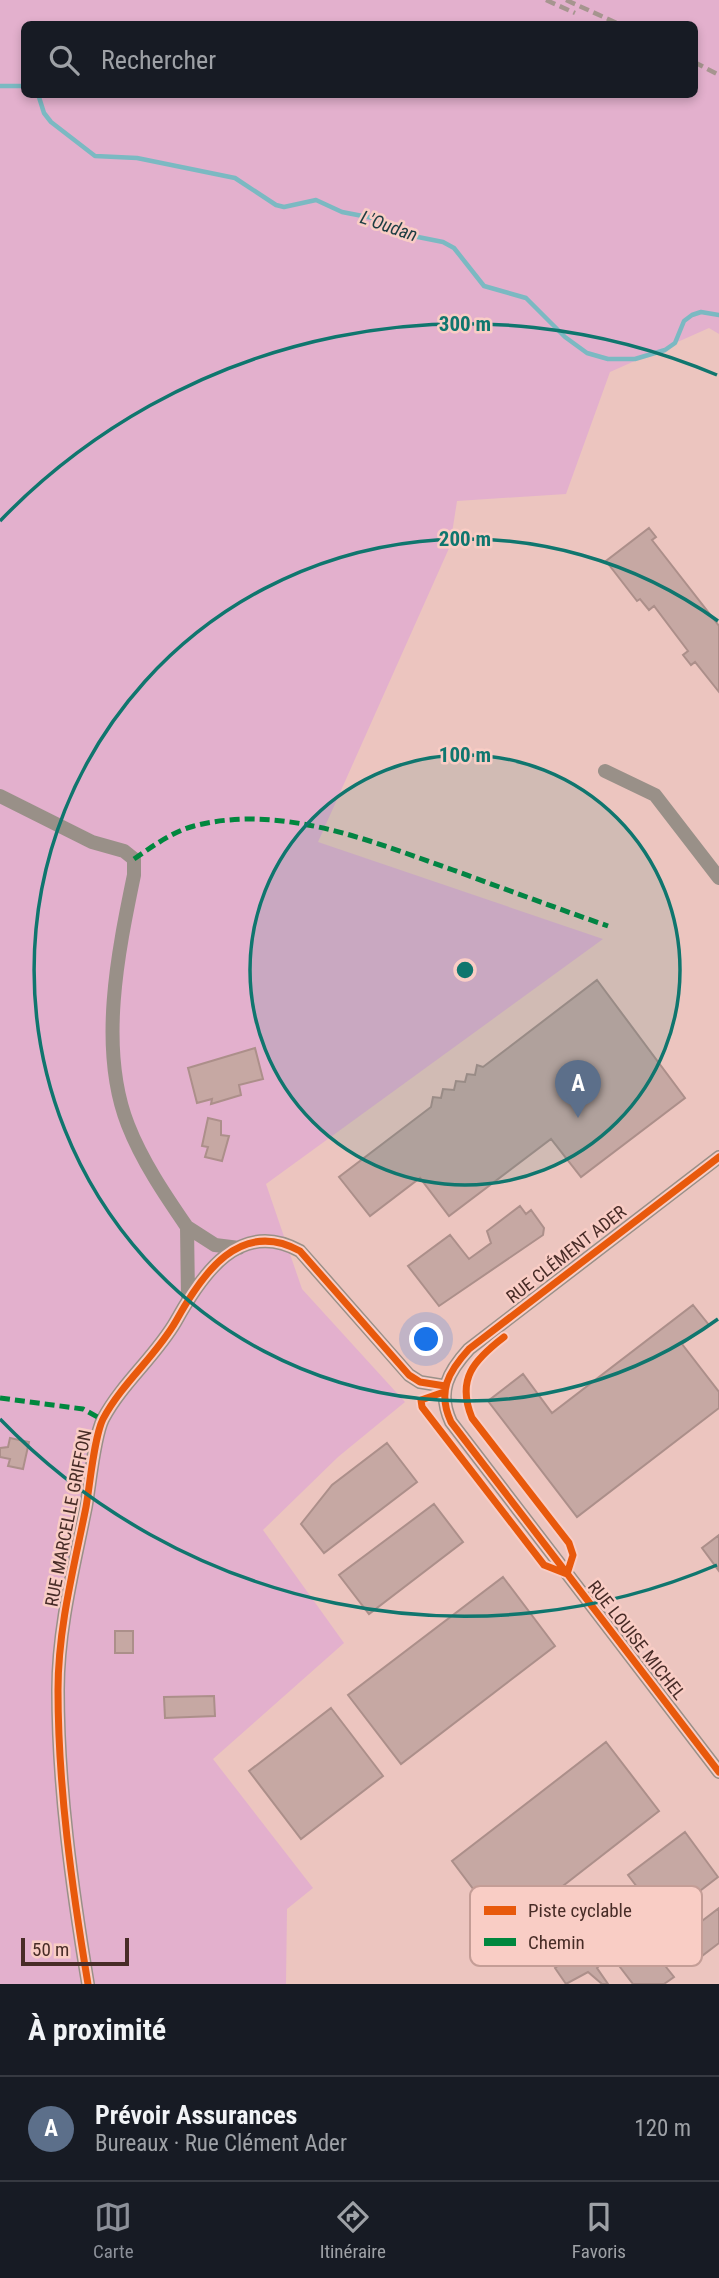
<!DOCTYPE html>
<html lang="fr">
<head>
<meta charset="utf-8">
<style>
  :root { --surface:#171b24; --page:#20242c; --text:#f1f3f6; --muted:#9ea1a6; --line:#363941; --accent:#8c9099 }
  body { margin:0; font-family:"Roboto Condensed",sans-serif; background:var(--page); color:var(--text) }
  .scale { position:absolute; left:21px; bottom:18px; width:108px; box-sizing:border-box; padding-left:7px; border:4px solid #482c27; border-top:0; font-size:19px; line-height:24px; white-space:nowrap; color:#482c27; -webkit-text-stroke:5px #f9cdc5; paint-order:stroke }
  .you { position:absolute; left:427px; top:1340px; width:24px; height:24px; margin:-18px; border:5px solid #fff; border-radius:50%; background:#1a73e8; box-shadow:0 0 0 10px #1a73e833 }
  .badge { display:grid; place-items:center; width:46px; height:46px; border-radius:50%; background:var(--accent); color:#fff; font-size:23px; font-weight:700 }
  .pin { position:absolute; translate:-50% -58px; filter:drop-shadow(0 2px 4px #0008) }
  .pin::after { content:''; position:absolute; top:37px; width:24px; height:21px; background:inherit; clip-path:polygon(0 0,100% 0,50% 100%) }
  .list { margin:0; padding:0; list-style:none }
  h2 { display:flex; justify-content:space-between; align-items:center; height:91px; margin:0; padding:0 28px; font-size:30px }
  h2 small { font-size:23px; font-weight:400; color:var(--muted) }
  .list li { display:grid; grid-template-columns:46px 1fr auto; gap:21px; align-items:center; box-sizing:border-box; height:105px; padding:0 28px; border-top:2px solid var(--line) }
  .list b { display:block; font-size:26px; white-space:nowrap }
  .list p { margin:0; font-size:23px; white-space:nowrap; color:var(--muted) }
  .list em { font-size:23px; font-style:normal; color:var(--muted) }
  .icon { flex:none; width:38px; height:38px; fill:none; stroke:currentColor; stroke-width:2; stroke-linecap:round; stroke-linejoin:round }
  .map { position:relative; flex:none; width:719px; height:1984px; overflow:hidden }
  .search { position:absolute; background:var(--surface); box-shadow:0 4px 10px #0003; left:21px; right:21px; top:21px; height:77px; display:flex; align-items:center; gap:18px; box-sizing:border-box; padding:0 24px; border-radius:10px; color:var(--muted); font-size:26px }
  .sheet { height:196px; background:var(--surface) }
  nav { display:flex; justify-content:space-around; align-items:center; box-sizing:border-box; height:98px; border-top:2px solid var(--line); background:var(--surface); font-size:19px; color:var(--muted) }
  nav a { display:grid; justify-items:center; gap:4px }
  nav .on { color:var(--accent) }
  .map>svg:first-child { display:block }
</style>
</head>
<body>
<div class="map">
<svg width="719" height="1984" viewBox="0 0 719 1984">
  <rect width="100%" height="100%" fill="#ecc5bf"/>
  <!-- green -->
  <path fill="#e3b0cd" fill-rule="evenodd" d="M0,0H719V334L709,328L610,372L566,494L457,501L450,546L318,842L603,939L266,1184L302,1289L405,1402L338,1457L263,1530L344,1643L213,1759L313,1888L287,1909L286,1984H0ZM24,24H694V94H24Z"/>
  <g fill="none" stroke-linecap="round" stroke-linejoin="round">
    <!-- stream -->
    <path stroke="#7bb9c2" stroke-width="4.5" d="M0,86H24
      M38,94L44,113L51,122L95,156L137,158L235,178L276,205L284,207L316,200L342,212L373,218L398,233L443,242L454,248L484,286L526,298L565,337L587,353L608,359H635L665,350L675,343L684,321L692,315L701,312L719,315"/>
  </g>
  <!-- building -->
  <path fill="#c6a8a3" stroke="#ac8f8a" stroke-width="2" d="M649,528L656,537L652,540L719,626V692L695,662L691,665L683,655L688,651L654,606L649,610L640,599L637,601L606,561Z
    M597,980L685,1098L581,1177L551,1139L449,1216L420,1178L370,1216L339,1177L431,1107L433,1097L441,1098L443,1089L454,1090L456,1081L465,1082L467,1074L475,1075L477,1065L483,1067Z
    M255,1048L263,1079L239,1085L241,1095L211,1104L212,1099L197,1103L188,1068Z
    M208,1118L221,1121V1135L229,1136L222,1161L205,1157L208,1147L202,1146Z
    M520,1206L526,1214L531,1210L544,1228L543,1235L439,1306L408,1266L450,1235L469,1259L491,1243L487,1231Z
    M693,1305L709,1325L682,1344L719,1392V1408L577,1517L488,1401L523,1374L552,1413Z
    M10,1438L29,1442L23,1469L8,1466L10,1459L0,1457V1448L8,1447Z
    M387,1443L417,1482L324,1553L301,1524L332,1485Z
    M434,1504L463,1542L369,1614L339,1575Z
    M719,1535V1571L702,1548Z
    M503,1577L555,1646L401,1764L348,1695Z
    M115,1631H133V1653H115Z
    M214,1696L215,1716L165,1718L164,1697Z
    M331,1708L383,1776L301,1839L249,1771Z
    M606,1742L659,1811L505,1931L452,1861Z
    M685,1832L718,1877L662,1920L628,1875Z
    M719,1908V1943L698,1959L681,1937Z
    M639,1933L674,1977L664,1984H633L610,1954Z
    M579,1941L590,1958L593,1956L600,1965L597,1968L608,1984H602L588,1972L566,1984L555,1968L571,1956L567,1950Z"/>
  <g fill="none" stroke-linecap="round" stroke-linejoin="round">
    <!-- minor -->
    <path stroke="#999088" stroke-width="14" d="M605,771L655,795L719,878
      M0,796L92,842L124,851L134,859V875C118,952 98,1049 128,1125C142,1161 165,1195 187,1227
      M719,1157L469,1349C448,1372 437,1392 451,1422L719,1772
      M188,1296L187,1227L215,1245L239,1248
      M88,1984C72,1888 58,1787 58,1690C58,1628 74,1567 86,1507C90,1485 94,1437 103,1419C122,1383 156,1356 176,1321C202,1274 240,1218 300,1251L409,1375L420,1382L445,1386"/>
    <!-- rail -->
    <path stroke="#a6958f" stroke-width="4.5" stroke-dasharray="10 5" stroke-linecap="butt" d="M546,0L575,13
      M566,0L619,24
      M694,62L719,75"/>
    <!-- quiet -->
    <path stroke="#00873e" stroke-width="5" stroke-dasharray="10 5" stroke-linecap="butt" d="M134,859C153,846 172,832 194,826C282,803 373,842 453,870C505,889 556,908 608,926
      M0,1398L83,1409L103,1420"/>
    <defs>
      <path id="cycleway" d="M719,1157L469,1349C448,1372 437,1392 451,1422L719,1772
        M444,1392L421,1400L422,1407L544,1565L567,1574L573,1555L569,1543L472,1418C456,1379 474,1360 504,1337
        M88,1984C72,1888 58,1787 58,1690C58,1628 74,1567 86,1507C90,1485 94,1437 103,1419C122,1383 156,1356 176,1321C202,1274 240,1218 300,1251L409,1375L420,1382L445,1386"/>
    </defs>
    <!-- cycleway casing -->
    <use href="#cycleway" stroke="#f9cdc5" stroke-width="11"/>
    <!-- cycleway -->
    <use href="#cycleway" stroke="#e8590c" stroke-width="7"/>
  </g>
  <!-- distance rings -->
  <circle cx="465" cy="970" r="215" fill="#0f766e" fill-opacity=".12"/>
  <g fill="none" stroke="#0f766e" stroke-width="3.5">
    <circle cx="465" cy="970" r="215"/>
    <path d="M718 1319A431 431 0 1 1 718 621"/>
    <path d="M717 1565A646 646 0 0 1 0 1419M0 521A646 646 0 0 1 717 375"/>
  </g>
  <g text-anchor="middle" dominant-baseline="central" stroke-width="5" stroke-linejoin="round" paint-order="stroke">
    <!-- street labels -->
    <g font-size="18" fill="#482c27" stroke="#f9cdc5">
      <text transform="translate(566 1254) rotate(-38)">RUE CLÉMENT ADER</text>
      <text transform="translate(68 1518) rotate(-79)">RUE MARCELLE GRIFFON</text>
      <text transform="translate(637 1640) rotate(52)">RUE LOUISE MICHEL</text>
    </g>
    <!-- water labels -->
    <g font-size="19" font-style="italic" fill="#1d3d42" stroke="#f9cdc5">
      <text transform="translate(389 226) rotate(19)">L'Oudan</text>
    </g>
  </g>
  <!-- legend -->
  <rect x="470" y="1886" width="232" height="80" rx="10" fill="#f9cdc5" stroke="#c49d96" stroke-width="2"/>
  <rect x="484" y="1906" width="32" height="9" fill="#e8590c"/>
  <rect x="484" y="1938" width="32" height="8" fill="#00873e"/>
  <g font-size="19" fill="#482c27">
    <text x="528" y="1917">Piste cyclable</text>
    <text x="528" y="1949">Chemin</text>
  </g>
  <circle cx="465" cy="970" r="10" fill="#0f766e" stroke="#f9cdc5" stroke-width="3.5"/>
  <g font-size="21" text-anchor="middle" font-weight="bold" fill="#0f766e" stroke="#f9cdc5" stroke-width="5" stroke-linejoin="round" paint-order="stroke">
    <text x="465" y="331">300 m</text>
    <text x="465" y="546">200 m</text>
    <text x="465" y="762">100 m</text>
  </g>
</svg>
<div class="scale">50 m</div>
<div class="you"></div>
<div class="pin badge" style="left:578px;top:1118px;background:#5c6f8a">A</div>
<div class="search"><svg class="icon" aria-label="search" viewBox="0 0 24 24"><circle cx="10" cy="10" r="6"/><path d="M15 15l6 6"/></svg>Rechercher</div>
</div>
<section class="sheet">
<h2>À proximité<small></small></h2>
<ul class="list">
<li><span class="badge" style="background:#5c6f8a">A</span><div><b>Prévoir Assurances</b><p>Bureaux · Rue Clément Ader</p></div><em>120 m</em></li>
</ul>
</section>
<nav>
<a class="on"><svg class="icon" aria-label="map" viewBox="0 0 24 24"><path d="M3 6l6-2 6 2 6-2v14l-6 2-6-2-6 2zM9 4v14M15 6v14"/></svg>Carte</a>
<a><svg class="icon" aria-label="directions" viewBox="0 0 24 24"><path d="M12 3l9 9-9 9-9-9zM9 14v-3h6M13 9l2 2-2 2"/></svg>Itinéraire</a>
<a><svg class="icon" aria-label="saved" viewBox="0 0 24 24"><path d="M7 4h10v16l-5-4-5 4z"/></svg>Favoris</a>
</nav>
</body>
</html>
